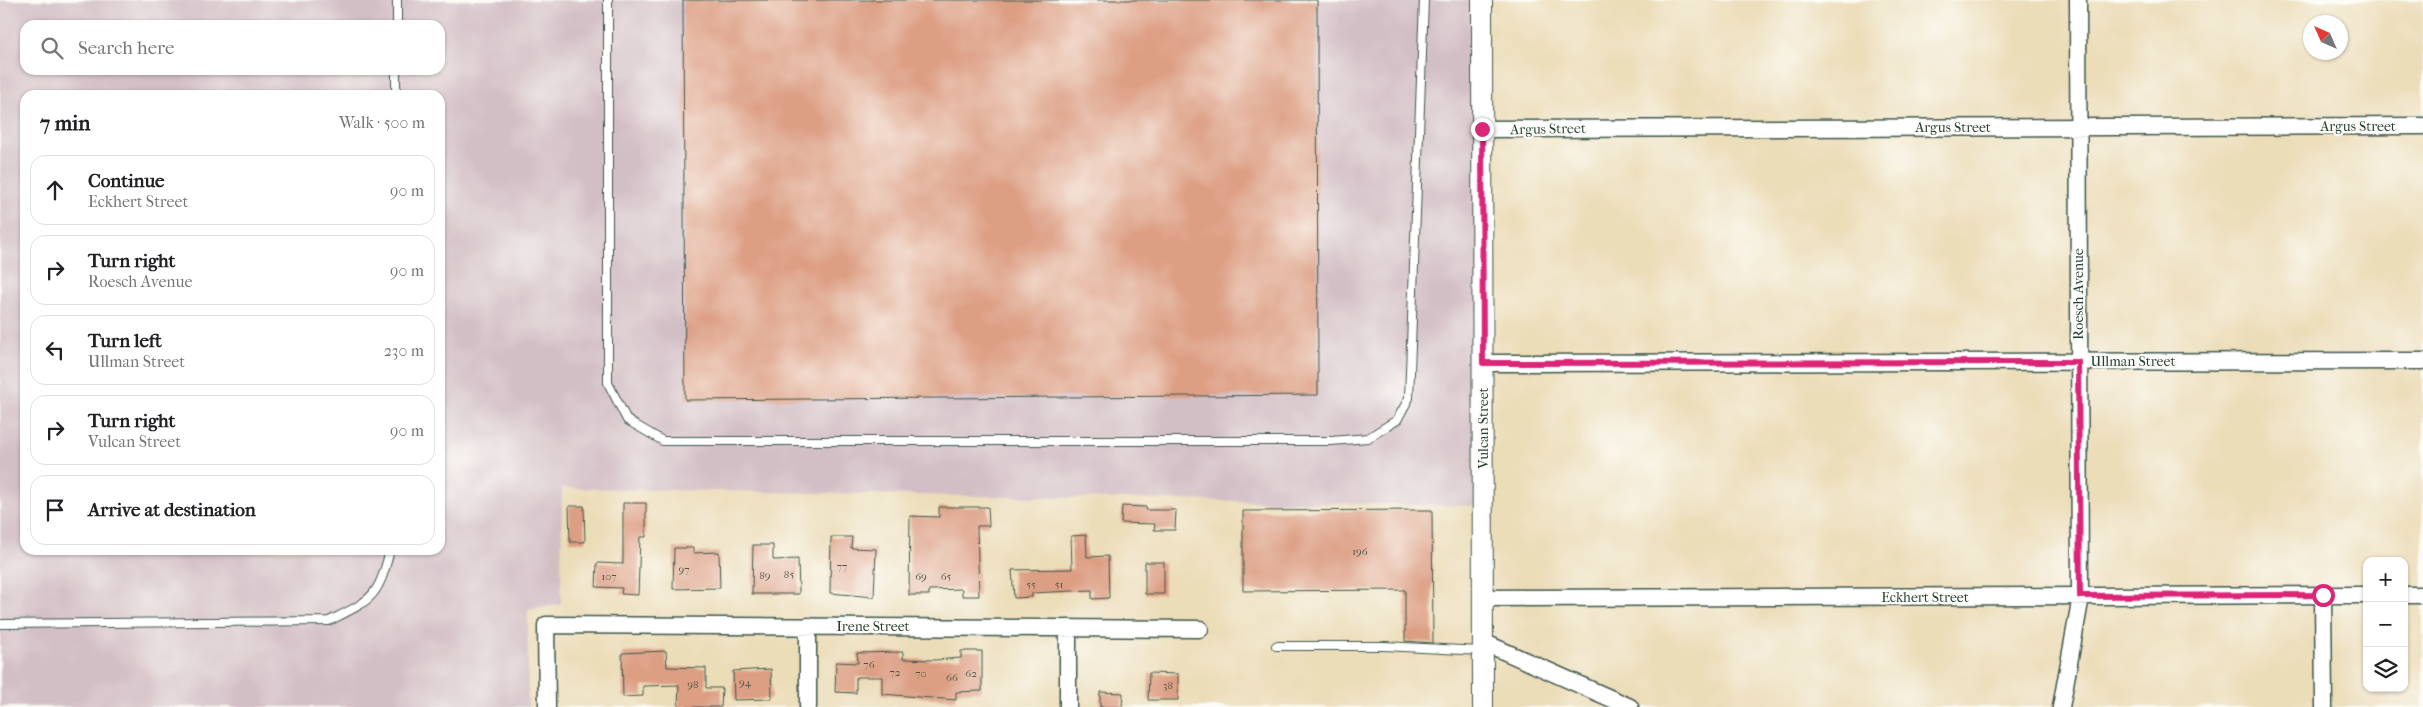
<!DOCTYPE html>
<html lang="en">
<head>
<meta charset="utf-8">
<style>
  :root { --surface:#fff; --page:#f6f6f6; --text:#202124; --muted:#757577; --line:#e0e0e0 }
  body { margin:0; font-family:"IM FELL French Canon",serif; background:var(--page); color:var(--text) }
  .controls { position:absolute; right:15px; bottom:15px; display:grid; overflow:hidden; border-radius:10px; box-shadow:0 1px 4px #0004 }
  .controls button { width:45px; height:45px; display:grid; place-items:center; padding:0; border:0; border-bottom:1px solid var(--line); background:var(--surface); color:var(--text); font:25px sans-serif }
  .compass { position:absolute; left:2303px; top:15px; width:45px; height:45px; border-radius:50%; background:var(--surface); box-shadow:0 1px 4px #0004; rotate:315deg }
  .stop { position:absolute; width:15px; height:15px; margin:-11px; border:4px solid #db2777; border-radius:50%; background:#fff }
  .stop.end { background:#db2777; border-color:#fff; box-shadow:0 1px 5px #0008 }
  .list { margin:0; padding:0; list-style:none }
  h2 { display:flex; justify-content:space-between; align-items:center; height:65px; margin:0; padding:0 20px; font-size:21px }
  h2 small { font-size:16px; font-weight:400; color:var(--muted) }
  .list li { display:grid; grid-template-columns:32px 1fr auto; gap:15px; align-items:center; box-sizing:border-box; height:70px; margin:0 10px 10px; padding:0 10px; border:1px solid var(--line); border-radius:15px }
  .list b { display:block; font-size:19px; white-space:nowrap }
  .list p { margin:0; font-size:16px; white-space:nowrap; color:var(--muted) }
  .list em { font-size:16px; font-style:normal; color:var(--muted) }
  .icon { flex:none; width:28px; height:28px; fill:none; stroke:currentColor; stroke-width:2; stroke-linecap:round; stroke-linejoin:round }
  .map { position:relative; flex:none; width:2423px; height:707px; overflow:hidden }
  .search { position:absolute; background:var(--surface); box-shadow:0 1px 4px #0004; left:20px; top:20px; width:425px; height:55px; display:flex; align-items:center; gap:12px; box-sizing:border-box; padding:0 18px; border-radius:15px; color:var(--muted); font-size:19px }
  .panel { position:absolute; background:var(--surface); box-shadow:0 1px 4px #0004; left:20px; top:90px; width:425px; height:465px; border-radius:15px }
  .map>svg:first-child { display:block }
</style>
</head>
<body>
<div class="map">
<svg width="2423" height="707" viewBox="0 0 2423 707">
  <rect width="100%" height="100%" fill="#fdfcf7"/>
  <filter id="ink" filterUnits="userSpaceOnUse"><feTurbulence type="fractalNoise" baseFrequency=".02" numOctaves="2"/><feDisplacementMap in="SourceGraphic" scale="10" xChannelSelector="R" yChannelSelector="G"/><feConvolveMatrix kernelMatrix="1 2 1 2 8 2 1 2 1" color-interpolation-filters="sRGB"/></filter>
  <filter id="wash" filterUnits="userSpaceOnUse"><feTurbulence type="fractalNoise" baseFrequency=".0096" numOctaves="4" result="noise"/><feDisplacementMap in="SourceGraphic" scale="20" xChannelSelector="R" yChannelSelector="G"/><feGaussianBlur stdDeviation="1.12" result="paint"/><feColorMatrix in="noise" values="0 0 0 0 0 0 0 0 0 0 0 0 0 0 0 0 0 1.4 0 .05"/><feComposite in="paint" operator="in"/></filter>
  <g filter="url(#wash)">
    <rect width="100%" height="100%" fill="#ecddb9"/>
    <!-- industrial -->
    <path fill="#d2bec5" fill-rule="evenodd" d="M0,0H1481L1483,506L562,488L561,604L528,609V707H0ZM25,25H440V70H25ZM25,95H440V550H25Z"/>
    <g id="blocks">
      <!-- building -->
      <path fill="#dd9f84" d="M683,0H1317L1318,395L685,400Z
        M623,503H646V537H640L638,595L621,594L622,588L596,587L597,563L623,564Z
        M569,506H584L585,542H570Z
        M1122,506L1146,507V510H1176L1175,530H1154L1155,524L1121,523Z
        M939,507H988L989,526H977L979,596H962V589L929,590V595H909L910,516L939,517Z
        M1432,510L1433,643L1405,641V590L1243,591V511Z
        M1086,535L1087,557L1108,556L1109,598L1092,599V590L1032,593V597L1014,598L1012,570L1072,569L1071,536Z
        M831,537H852L851,548L876,549L874,597L830,593Z
        M753,545H773V560L798,559L799,594H752Z
        M674,548H693V553L719,552L720,588L673,589Z
        M1145,562H1164V594H1145Z
        M666,651L667,667L706,668V688H722L721,707H678L679,685L643,686V696L623,697L622,653Z
        M961,651H982V691L956,692V700L882,694V677H856V693L835,692L836,662L858,663L857,653L903,652V659L935,660L961,658Z
        M771,669L772,699L734,700L733,671Z
        M1149,673L1178,674V700H1148Z
        M1100,692L1123,693L1122,707H1100Z"/>
    </g>
  </g>
  <g filter="url(#ink)">
    <use href="#blocks" fill-opacity="0" stroke="#3e5548" stroke-width="1"/>
    <g fill="none" stroke-linecap="round" stroke-linejoin="round">
      <defs>
        <path id="service" d="M608,0V383L627,420L663,441H1331L1368,438L1397,420L1409,398L1424,0
          M397,25V0
          M396,95V70
          M0,624L329,621C373,599 378,598 390,550
          M1276,646H1384L1481,651"/>
        <path id="minor" d="M1482,129L2423,126
          M1483,363L2423,361
          M2323,595L2324,707
          M2404,595H2423
          M1483,598L2367,595
          M1068,628V707
          M1483,642L1630,707
          M547,707L546,625L1200,629
          M808,707V626
          M2061,707L2080,602L2078,0"/>
        <path id="tertiary" d="M1482,0L1483,707"/>
      </defs>
      <!-- service casing -->
      <use href="#service" stroke="#3e5548" stroke-width="10"/>
      <!-- minor casing -->
      <use href="#minor" stroke="#3e5548" stroke-width="19"/>
      <!-- tertiary casing -->
      <use href="#tertiary" stroke="#3e5548" stroke-width="22"/>
      <!-- service -->
      <use href="#service" stroke="#fff" stroke-width="8"/>
      <!-- minor -->
      <use href="#minor" stroke="#fff" stroke-width="16"/>
      <!-- tertiary -->
      <use href="#tertiary" stroke="#fff" stroke-width="20"/>
    </g>
  </g>
  <g fill="none" stroke-linecap="round" stroke-linejoin="round" filter="url(#ink)">
    <!-- route -->
    <path stroke="#db2777" stroke-width="6" d="M1482,129L1483,363L2078,362L2080,596L2323,595"/>
  </g>
  <g text-anchor="middle" dominant-baseline="central" stroke-width="4.5" stroke-linejoin="round" paint-order="stroke">
    <!-- number labels -->
    <g font-size="11" fill="#4e5648">
      <text x="1360" y="551">196</text>
      <text x="842" y="566">77</text>
      <text x="684" y="569">97</text>
      <text x="789" y="574">85</text>
      <text x="765" y="575">89</text>
      <text x="609" y="576">107</text>
      <text x="921" y="576">69</text>
      <text x="946" y="576">65</text>
      <text x="1031" y="584">55</text>
      <text x="1059" y="584">51</text>
      <text x="869" y="664">76</text>
      <text x="895" y="672">72</text>
      <text x="921" y="673">70</text>
      <text x="971" y="673">62</text>
      <text x="952" y="677">66</text>
      <text x="745" y="682">94</text>
      <text x="693" y="684">98</text>
      <text x="1168" y="685">38</text>
    </g>
    <!-- street labels -->
    <g font-size="14" fill="#1f3d34" stroke="#fdfcf7">
      <text x="2358" y="126">Argus Street</text>
      <text x="1953" y="127">Argus Street</text>
      <text transform="translate(1548 129) rotate(-1)">Argus Street</text>
      <text transform="translate(2078 294) rotate(-90)">Roesch Avenue</text>
      <text x="2133" y="361">Ullman Street</text>
      <text transform="translate(1483 428) rotate(-90)">Vulcan Street</text>
      <text x="1925" y="597">Eckhert Street</text>
      <text x="873" y="626">Irene Street</text>
    </g>
  </g>
</svg>
<div class="controls">
<button>+</button>
<button>−</button>
<button><svg class="icon" aria-label="layers" viewBox="0 0 24 24"><path d="M12 4l9 5-9 5-9-5zM3 14l9 5 9-5"/></svg></button>
</div>
<svg class="compass" viewBox="-18 -18 36 36"><path d="M0-13l5 13h-10z" fill="#e53935"/><path d="M0 13l5-13h-10z" fill="#757577"/></svg>
<div class="stop" style="left:2323px;top:595px"></div>
<div class="stop end" style="left:1482px;top:129px"></div>
<div class="search"><svg class="icon" aria-label="search" viewBox="0 0 24 24"><circle cx="10" cy="10" r="6"/><path d="M15 15l6 6"/></svg>Search here</div>
<section class="panel">
<h2>7 min<small>Walk · 500 m</small></h2>
<ul class="list">
<li><svg class="icon" aria-label="ahead" viewBox="0 0 24 24"><path d="M12 20V5M6 11l6-6 6 6"/></svg><div><b>Continue</b><p>Eckhert Street</p></div><em>90 m</em></li>
<li><svg class="icon" aria-label="right" viewBox="0 0 24 24"><path d="M7 20v-9h11M14 6l5 5-5 5"/></svg><div><b>Turn right</b><p>Roesch Avenue</p></div><em>90 m</em></li>
<li><svg class="icon" aria-label="left" viewBox="0 0 24 24"><path d="M17 20v-9H6M10 6l-5 5 5 5"/></svg><div><b>Turn left</b><p>Ullman Street</p></div><em>230 m</em></li>
<li><svg class="icon" aria-label="right" viewBox="0 0 24 24"><path d="M7 20v-9h11M14 6l5 5-5 5"/></svg><div><b>Turn right</b><p>Vulcan Street</p></div><em>90 m</em></li>
<li><svg class="icon" aria-label="arrive" viewBox="0 0 24 24"><path d="M6 21V4h12l-3 4 3 4H6"/></svg><div><b>Arrive at destination</b></div></li>
</ul>
</section>
</div>
</body>
</html>
